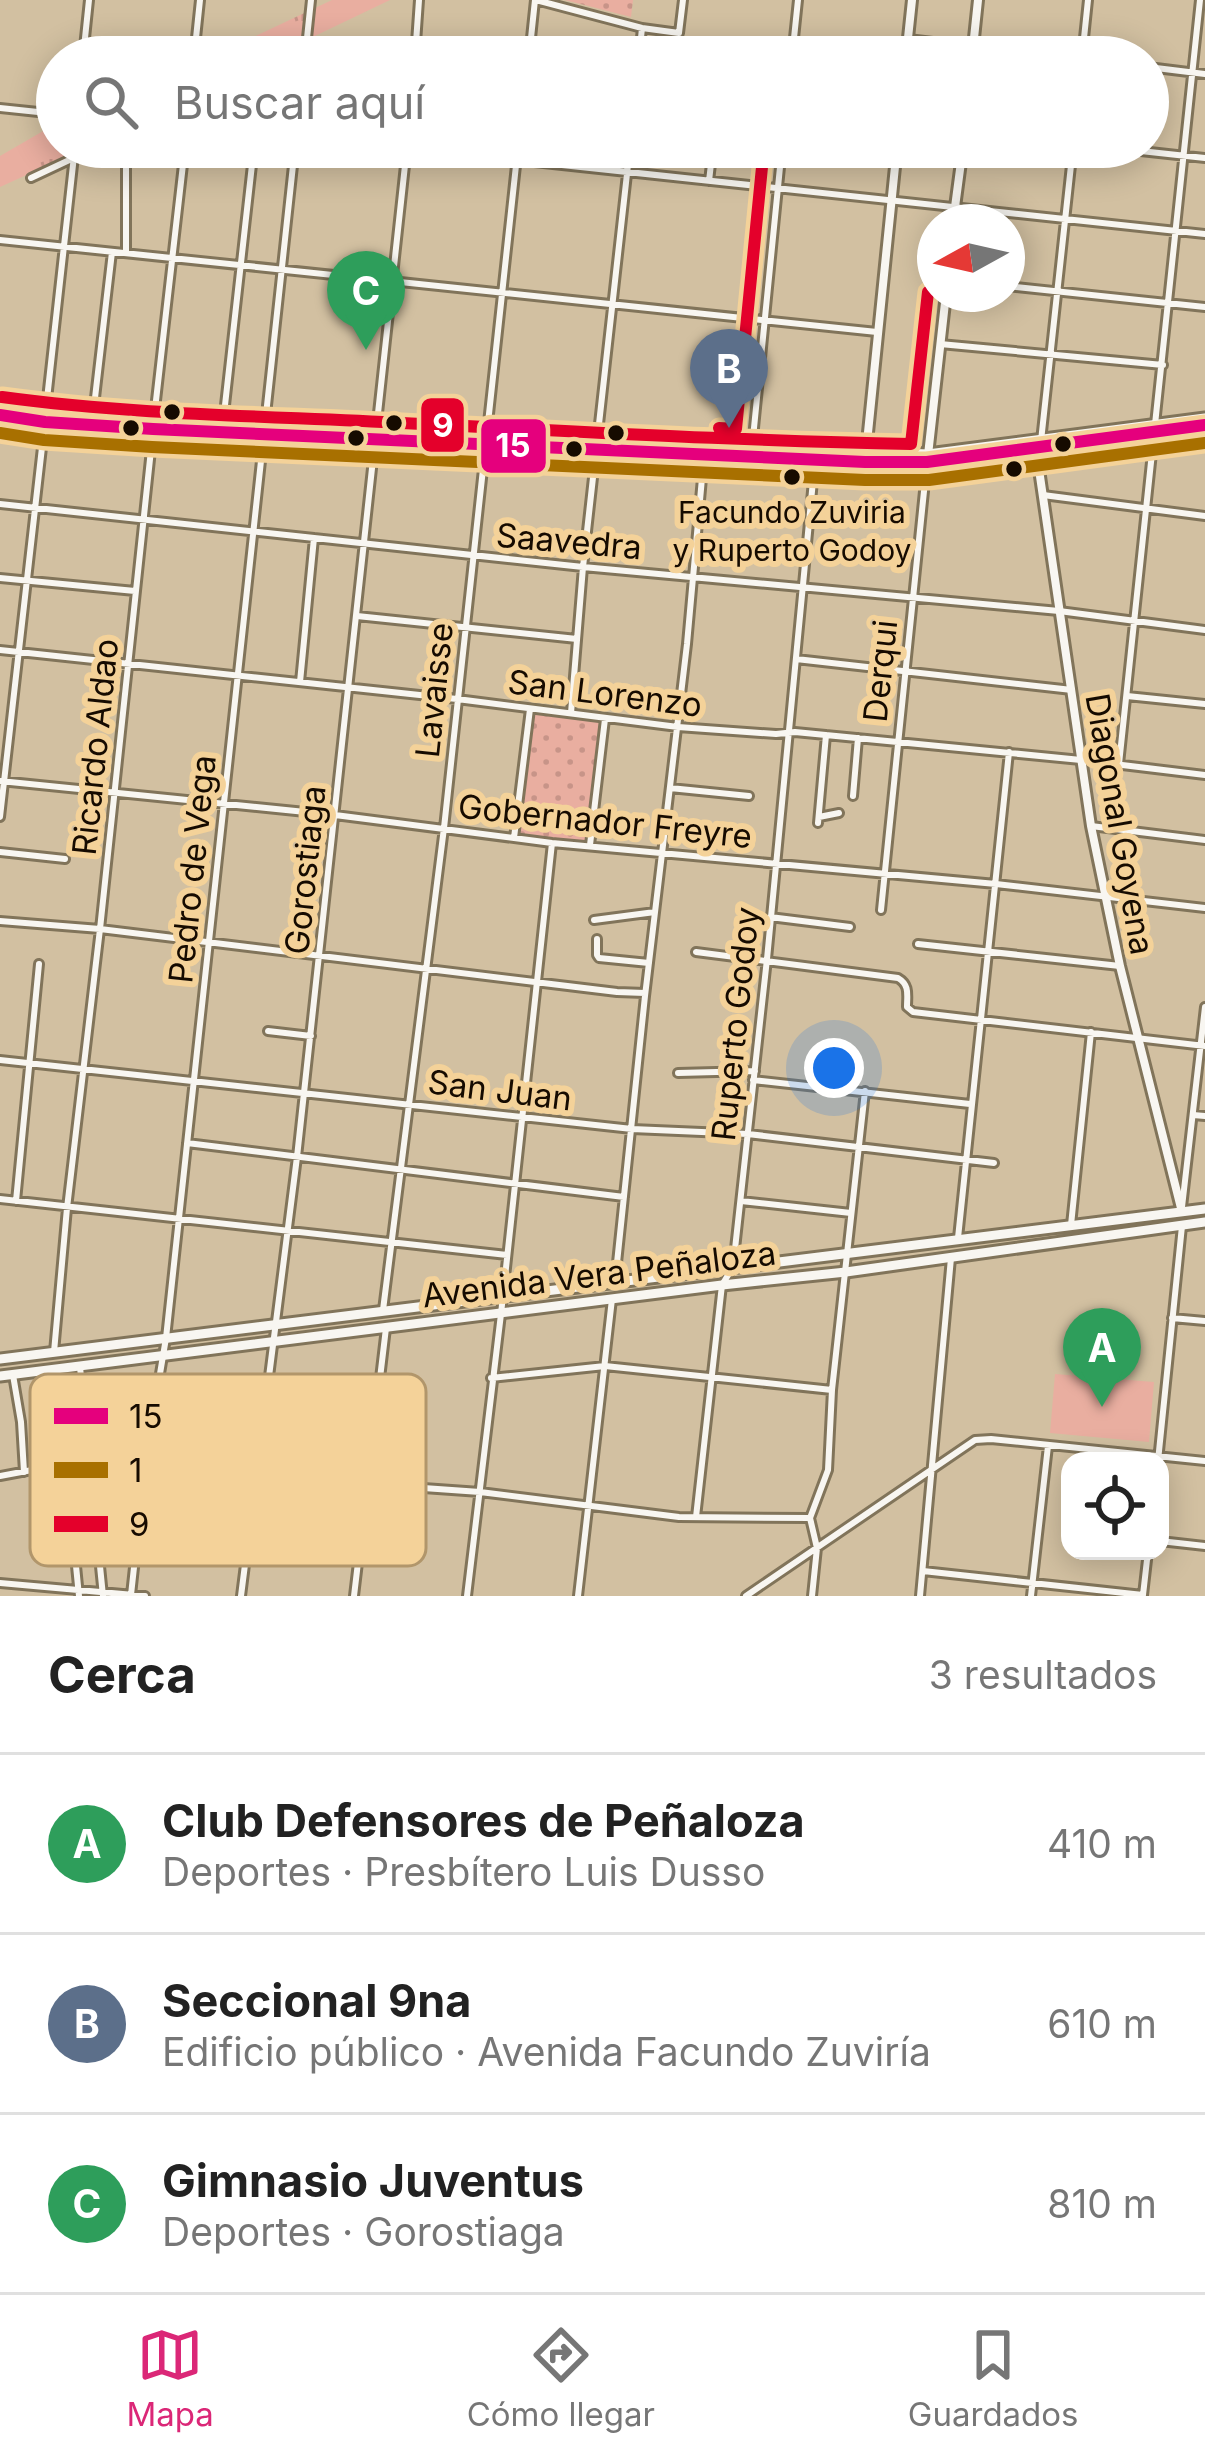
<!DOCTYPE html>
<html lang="es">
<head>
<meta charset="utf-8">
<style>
  :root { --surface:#fff; --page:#f2f2f2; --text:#222; --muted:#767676; --line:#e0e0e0; --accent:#db2777 }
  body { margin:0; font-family:Inter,sans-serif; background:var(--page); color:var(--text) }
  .controls { position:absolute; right:36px; bottom:36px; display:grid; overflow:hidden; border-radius:24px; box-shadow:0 6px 30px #0003 }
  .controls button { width:108px; height:108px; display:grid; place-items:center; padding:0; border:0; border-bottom:3px solid var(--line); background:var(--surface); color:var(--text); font:60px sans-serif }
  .compass { position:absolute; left:917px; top:204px; width:108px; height:108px; border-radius:50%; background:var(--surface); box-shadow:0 6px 30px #0003; rotate:262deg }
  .you { position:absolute; left:834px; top:1068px; width:42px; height:42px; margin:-30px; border:9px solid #fff; border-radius:50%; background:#1a73e8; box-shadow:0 0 0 18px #1a73e833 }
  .badge { display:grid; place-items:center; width:78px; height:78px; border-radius:50%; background:var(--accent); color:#fff; font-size:39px; font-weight:700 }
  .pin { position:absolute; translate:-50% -99px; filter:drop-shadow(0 3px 6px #0008) }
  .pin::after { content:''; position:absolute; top:63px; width:42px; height:36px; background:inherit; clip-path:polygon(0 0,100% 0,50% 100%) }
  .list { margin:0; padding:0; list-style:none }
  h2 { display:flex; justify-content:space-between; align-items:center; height:156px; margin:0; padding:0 48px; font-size:51px }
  h2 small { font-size:39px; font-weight:400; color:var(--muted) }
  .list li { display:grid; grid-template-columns:78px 1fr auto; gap:36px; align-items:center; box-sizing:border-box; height:180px; padding:0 48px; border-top:3px solid var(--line) }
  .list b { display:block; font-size:45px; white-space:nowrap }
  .list p { margin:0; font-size:39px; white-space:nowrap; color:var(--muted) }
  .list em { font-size:39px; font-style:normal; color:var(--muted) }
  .icon { flex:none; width:66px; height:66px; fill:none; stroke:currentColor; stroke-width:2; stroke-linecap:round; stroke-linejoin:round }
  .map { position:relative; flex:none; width:1205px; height:1596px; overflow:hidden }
  .search { position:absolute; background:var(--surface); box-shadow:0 6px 30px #0003; left:36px; right:36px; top:36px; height:132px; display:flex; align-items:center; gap:30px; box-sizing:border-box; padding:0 42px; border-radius:66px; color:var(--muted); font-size:45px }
  .sheet { height:696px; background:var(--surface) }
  nav { display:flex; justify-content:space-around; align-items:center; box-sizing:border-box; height:168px; border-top:3px solid var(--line); background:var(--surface); font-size:33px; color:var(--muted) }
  nav a { display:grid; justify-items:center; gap:6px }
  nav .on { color:var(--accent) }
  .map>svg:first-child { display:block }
</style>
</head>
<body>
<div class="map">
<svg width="1205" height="1596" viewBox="0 0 1205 1596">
  <defs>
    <pattern id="grass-tufts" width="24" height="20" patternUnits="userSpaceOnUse" patternTransform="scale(3)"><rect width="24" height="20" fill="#e9aea0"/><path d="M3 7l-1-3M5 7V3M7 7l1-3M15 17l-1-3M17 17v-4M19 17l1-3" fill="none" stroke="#c79488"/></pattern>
    <pattern id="park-dots" width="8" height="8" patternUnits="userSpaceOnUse" patternTransform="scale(3)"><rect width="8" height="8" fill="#e9aea0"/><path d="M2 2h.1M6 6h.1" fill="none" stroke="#c79488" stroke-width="1.8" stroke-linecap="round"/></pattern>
  </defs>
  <rect width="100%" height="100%" fill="#d2c0a1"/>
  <!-- grass -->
  <path fill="url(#grass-tufts)" d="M332,0H390L271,57H211Z
    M57,123V147H88L0,187V156Z"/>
  <!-- park -->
  <path fill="url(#park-dots)" d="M565,0H633L631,17Z
    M534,714L599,721L586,844L520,836Z"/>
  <!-- garden -->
  <path fill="#e9aea0" d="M1055,1374L1154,1382L1149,1442L1050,1433Z"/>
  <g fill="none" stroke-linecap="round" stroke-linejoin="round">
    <defs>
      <path id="minor" d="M536,0L642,28L679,33L683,0
        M908,39L1056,57
        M764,45L794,48
        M305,55L322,57
        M83,57L89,0
        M194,57L200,0
        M305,57L311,0
        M415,57L419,0
        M529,57L535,0
        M639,57L642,28
        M723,57L725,47
        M792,57L798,0
        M1082,57L1088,0
        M1148,67L1205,74
        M0,108L57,114
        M126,147V252
        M395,147L1205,234
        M1104,147L1205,158
        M31,178L97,147
        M709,181L713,147
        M0,240C293,270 585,301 877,332
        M1007,286L1205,307
        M940,344L1163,365
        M46,408L75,147
        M93,415L112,252
        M154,418L185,147
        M223,423L254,147
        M1041,441L1073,147
        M752,448L782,147
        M1043,495L1205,516
        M0,504L583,567L1059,611L1205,630
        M0,578L135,591
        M357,616L577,639
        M0,650L457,699L678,727L776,734L795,732L1081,760L1205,775
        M796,659L1072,690
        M300,682L314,538
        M1127,696L1205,704
        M571,713L583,567L630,147
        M1119,764L1200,0
        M0,781L335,815L552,843L996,884L1205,908
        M670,788L749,796
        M853,796L858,738
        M0,817L45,421
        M819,817L839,813
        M818,823L826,735
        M1091,826L1205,840
        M514,838L530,709
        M590,845L605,719
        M0,852L65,859
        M881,910L927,462
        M770,917L850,927
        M594,920L655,912
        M0,921L100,929L617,992L645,993
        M597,939V955L599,958L649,963
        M918,944L1120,966
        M696,952L898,978C910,985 907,995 907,1007L913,1012L1205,1046
        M268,1031L311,1036
        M0,1060L632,1129L748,1134L994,1163
        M678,1073L755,1071
        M753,1080L970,1104
        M1193,1115L1205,1116
        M187,1143L624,1197
        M0,1199L507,1255
        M16,1201L39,964
        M741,1201L851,1213
        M1182,1207L1205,1007
        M1071,1225L1091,1032
        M958,1238L1009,752
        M615,1282L645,996L687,644L704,456
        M383,1310L444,828L518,147
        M1172,1318L1205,1321
        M54,1352L67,1208L100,929L153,431
        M80,1367L103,1596
        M13,1375L21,1422L24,1472
        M491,1378L605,1366L832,1390
        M1158,1461L1182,1226
        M66,1465L79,1596
        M0,1476L101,1457H146L367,1484L480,1492L679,1517L810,1518
        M696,1517L722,1285L733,1267L767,959L815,460
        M1160,1541L1205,1546
        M923,1571L1143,1595
        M0,1583L145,1596
        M131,1595L146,1457L166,1338L295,147
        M1143,1595L1148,1551
        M241,1596L297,1157L407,147
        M354,1596L386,1328
        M467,1596L501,1314L552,843
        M578,1596L612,1299
        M746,1596L975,1440L991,1439L1205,1461
        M812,1596L817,1548L810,1518L828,1470L832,1390L865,1091
        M920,1596L951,1258
        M1031,1596L1048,1446"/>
      <path id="tertiary" d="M906,57L912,0
        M972,57L978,0
        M953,222L963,147
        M1040,443L1036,449L1091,826L1120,966L1182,1212
        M928,455L946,294
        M865,462L897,147"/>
      <path id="secondary" d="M0,405L93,415L375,431L928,454L1205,418
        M0,415L45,422L153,429L865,462H927L1205,425
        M0,1359L1205,1209
        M0,1376L722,1285L846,1272L1205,1222"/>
    </defs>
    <!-- minor casing -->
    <use href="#minor" stroke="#81745a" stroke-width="12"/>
    <!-- tertiary casing -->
    <use href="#tertiary" stroke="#81745a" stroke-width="14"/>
    <!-- secondary casing -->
    <use href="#secondary" stroke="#81745a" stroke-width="15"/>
    <!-- minor -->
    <use href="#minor" stroke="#f8f6f1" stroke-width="6"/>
    <!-- tertiary -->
    <use href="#tertiary" stroke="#f8f6f1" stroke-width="8"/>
    <!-- secondary -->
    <use href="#secondary" stroke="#f8f6f1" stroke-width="9"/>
    <defs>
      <path id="bus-1" d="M0,415L45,422L153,429L865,462H927L1205,425"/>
      <path id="bus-2" d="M0,433L44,440L152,447L865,480H929L1205,443"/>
      <path id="bus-3" d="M2,397C135,415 268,416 402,423C571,431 741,441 911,444L928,292
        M719,428L736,429L764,147"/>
    </defs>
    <!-- bus-1 casing -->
    <use href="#bus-1" stroke="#f4d299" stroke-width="21"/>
    <!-- bus-2 casing -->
    <use href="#bus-2" stroke="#f4d299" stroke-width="21"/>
    <!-- bus-3 casing -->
    <use href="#bus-3" stroke="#f4d299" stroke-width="21"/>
    <!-- bus-1 -->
    <use href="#bus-1" stroke="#e5007d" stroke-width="12"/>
    <!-- bus-2 -->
    <use href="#bus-2" stroke="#a87000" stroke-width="12"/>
    <!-- bus-3 -->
    <use href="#bus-3" stroke="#e4002b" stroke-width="12"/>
  </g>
  <!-- markers -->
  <g fill="#160b00" stroke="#f4d299" stroke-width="4.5">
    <circle cx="172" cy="412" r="10"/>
    <circle cx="394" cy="423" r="10"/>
    <circle cx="131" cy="428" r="10"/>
    <circle cx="616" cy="433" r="10"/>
    <circle cx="356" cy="438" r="10"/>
    <circle cx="1063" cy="444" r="10"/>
    <circle cx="574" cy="449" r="10"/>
    <circle cx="1014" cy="469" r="10"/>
    <circle cx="792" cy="477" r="10"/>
  </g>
  <g text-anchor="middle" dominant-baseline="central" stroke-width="12" stroke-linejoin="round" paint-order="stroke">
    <!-- bus labels -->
    <g font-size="30" fill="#160b00" stroke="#f4d299">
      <text x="792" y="512">Facundo Zuviria<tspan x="792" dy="38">y Ruperto Godoy</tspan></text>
    </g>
    <!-- street labels -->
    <g font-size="33" fill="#160b00" stroke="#f4d299">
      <text transform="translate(569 541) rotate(5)">Saavedra</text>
      <text transform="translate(880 671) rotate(-84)">Derqui</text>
      <text transform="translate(434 690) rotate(-84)">Lavaisse</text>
      <text transform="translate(605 693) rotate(7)">San Lorenzo</text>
      <text transform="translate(95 747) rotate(-84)">Ricardo Aldao</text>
      <text transform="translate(605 821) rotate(6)">Gobernador Freyre</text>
      <text transform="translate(1120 824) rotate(80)">Diagonal Goyena</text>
      <text transform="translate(192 869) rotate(-84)">Pedro de Vega</text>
      <text transform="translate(305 870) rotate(-84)">Gorostiaga</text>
      <text transform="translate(735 1024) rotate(-84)">Ruperto Godoy</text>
      <text transform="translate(500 1090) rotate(7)">San Juan</text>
      <text transform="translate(599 1274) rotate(-7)">Avenida Vera Peñaloza</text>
    </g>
  </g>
  <!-- legend -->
  <rect x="30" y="1374" width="396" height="192" rx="18" fill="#f4d299" stroke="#b1966b" stroke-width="3"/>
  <rect x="54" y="1408" width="54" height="16" fill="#e5007d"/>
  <rect x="54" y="1462" width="54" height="16" fill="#a87000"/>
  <rect x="54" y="1516" width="54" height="16" fill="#e4002b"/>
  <g font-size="33" fill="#160b00">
    <text x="129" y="1428">15</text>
    <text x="129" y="1482">1</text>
    <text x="129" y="1536">9</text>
  </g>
  <g stroke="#f4d299" stroke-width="4.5">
    <rect x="419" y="396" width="47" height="58" rx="12" fill="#e4002b"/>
    <rect x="479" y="417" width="69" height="58" rx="12" fill="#e5007d"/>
  </g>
  <g font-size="33" text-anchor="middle" font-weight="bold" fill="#fff">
    <text x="443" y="437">9</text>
    <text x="513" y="457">15</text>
  </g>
</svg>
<div class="controls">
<button><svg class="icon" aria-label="locate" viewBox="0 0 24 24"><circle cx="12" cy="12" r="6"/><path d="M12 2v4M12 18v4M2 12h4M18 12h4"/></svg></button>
</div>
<svg class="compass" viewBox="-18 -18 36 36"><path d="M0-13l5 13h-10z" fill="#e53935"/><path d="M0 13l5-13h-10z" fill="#767676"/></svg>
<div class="you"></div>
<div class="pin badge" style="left:1102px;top:1407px;background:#2e9e5b">A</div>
<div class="pin badge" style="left:729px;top:428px;background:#5c6f8a">B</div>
<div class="pin badge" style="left:366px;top:350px;background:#2e9e5b">C</div>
<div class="search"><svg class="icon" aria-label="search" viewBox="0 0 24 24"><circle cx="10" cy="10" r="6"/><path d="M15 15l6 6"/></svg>Buscar aquí</div>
</div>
<section class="sheet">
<h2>Cerca<small>3 resultados</small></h2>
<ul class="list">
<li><span class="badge" style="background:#2e9e5b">A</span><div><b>Club Defensores de Peñaloza</b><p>Deportes · Presbítero Luis Dusso</p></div><em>410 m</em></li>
<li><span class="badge" style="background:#5c6f8a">B</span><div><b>Seccional 9na</b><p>Edificio público · Avenida Facundo Zuviría</p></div><em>610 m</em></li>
<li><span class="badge" style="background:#2e9e5b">C</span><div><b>Gimnasio Juventus</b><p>Deportes · Gorostiaga</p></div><em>810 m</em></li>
</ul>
</section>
<nav>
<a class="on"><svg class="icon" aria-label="map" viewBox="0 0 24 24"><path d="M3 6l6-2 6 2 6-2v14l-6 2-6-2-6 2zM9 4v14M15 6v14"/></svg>Mapa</a>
<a><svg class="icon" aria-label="directions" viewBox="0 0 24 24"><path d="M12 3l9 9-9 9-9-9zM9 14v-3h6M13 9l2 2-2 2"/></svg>Cómo llegar</a>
<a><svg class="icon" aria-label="saved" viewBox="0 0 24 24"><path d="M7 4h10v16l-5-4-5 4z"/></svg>Guardados</a>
</nav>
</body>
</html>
